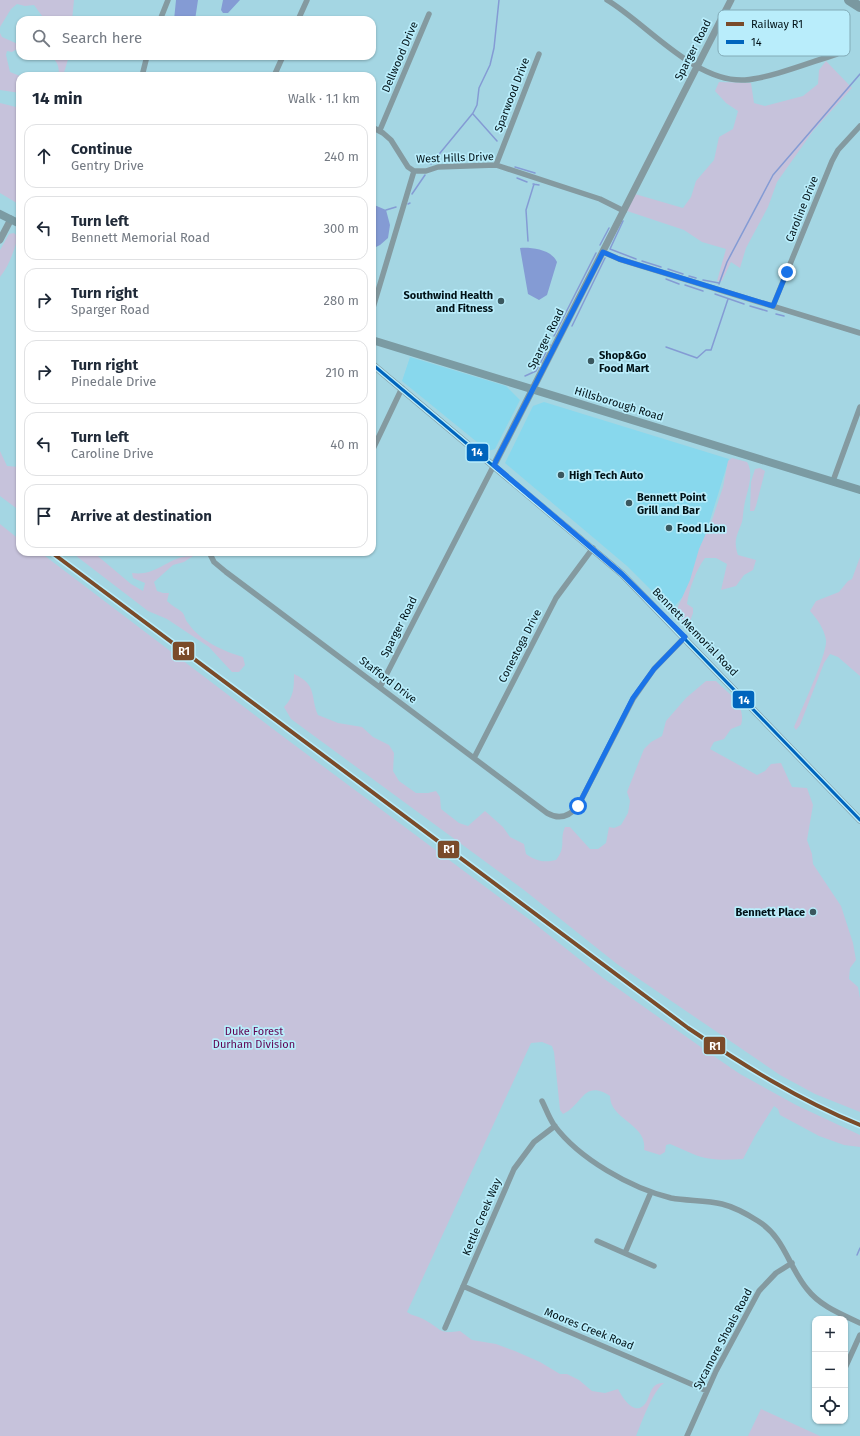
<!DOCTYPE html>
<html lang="en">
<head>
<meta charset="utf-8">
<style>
  :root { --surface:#fff; --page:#f2f2f3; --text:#1f2937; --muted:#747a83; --line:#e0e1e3 }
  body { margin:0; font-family:"Fira Sans",sans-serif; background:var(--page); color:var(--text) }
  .controls { position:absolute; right:12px; bottom:12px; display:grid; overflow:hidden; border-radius:8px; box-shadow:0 1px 3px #0004 }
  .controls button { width:36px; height:36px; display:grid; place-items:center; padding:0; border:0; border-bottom:1px solid var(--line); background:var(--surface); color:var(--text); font:20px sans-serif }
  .stop { position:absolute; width:12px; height:12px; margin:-9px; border:3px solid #1a73e8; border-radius:50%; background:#fff }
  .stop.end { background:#1a73e8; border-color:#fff; box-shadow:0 1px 4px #0008 }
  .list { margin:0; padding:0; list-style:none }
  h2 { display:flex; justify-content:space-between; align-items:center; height:52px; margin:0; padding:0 16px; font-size:17px }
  h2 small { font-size:13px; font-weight:400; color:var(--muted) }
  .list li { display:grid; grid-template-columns:26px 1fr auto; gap:12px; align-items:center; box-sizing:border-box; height:64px; margin:0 8px 8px; padding:0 8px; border:1px solid var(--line); border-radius:12px }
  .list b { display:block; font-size:15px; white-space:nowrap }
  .list p { margin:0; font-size:13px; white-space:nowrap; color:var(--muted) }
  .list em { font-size:13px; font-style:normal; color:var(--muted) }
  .icon { flex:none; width:22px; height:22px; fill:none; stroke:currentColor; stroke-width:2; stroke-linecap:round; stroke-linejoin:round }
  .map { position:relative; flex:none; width:860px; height:1436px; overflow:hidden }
  .search { position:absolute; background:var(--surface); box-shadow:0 1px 3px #0004; left:16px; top:16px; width:360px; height:44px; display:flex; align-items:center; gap:10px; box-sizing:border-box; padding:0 14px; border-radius:12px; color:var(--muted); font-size:15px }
  .panel { position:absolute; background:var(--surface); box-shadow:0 1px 3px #0004; left:16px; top:72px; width:360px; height:484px; border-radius:12px }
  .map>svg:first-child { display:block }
</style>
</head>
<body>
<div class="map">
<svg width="860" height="1436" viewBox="0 0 860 1436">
  <rect width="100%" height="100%" fill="#a4d6e3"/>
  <!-- built -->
  <path fill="#88d8ed" d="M410,357L506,386L520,400L495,449L488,451L402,381Z
    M544,402L729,459L688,591L671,610L627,566L505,463L533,406Z"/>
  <!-- green -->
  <path fill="#c6c2db" d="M0,0H74L72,20H45L34,5L25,6L17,4L11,9L0,27Z
    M0,33L2,37L20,45V47L12,52L7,51L6,55L10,72L20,76V93L0,90Z
    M50,56H69L63,76H59C59,67 58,61 50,56Z
    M826,61L852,88L813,131L777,182L768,207L746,248L740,268L731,262L722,281H717L726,249L702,242L684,230L627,211L635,194L683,208L691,197L696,181L714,160L719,137L733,129L738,111L726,103L715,91L719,82L751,83L754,103L765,106L803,96L818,84L819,70Z
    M0,103L20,108V205L0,193Z
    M14,233L18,237C14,251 9,266 0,277V250L9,234Z
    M0,451L7,466L20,467V511L0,496Z
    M732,458L747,462C755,475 746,493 744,507C743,512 743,518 742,522C737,536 733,540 738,555L756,560L753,570L744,575L736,586L721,590L727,564L716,558H705C696,570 689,589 687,604L693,608V613L690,621H684L677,615V609L690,580L699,549L712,520L723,487L728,461Z
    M760,468L765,471L756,506L754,511H750L751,482L755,469Z
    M0,524L20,540V552H36L45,556L285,738L530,920L603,978L715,1057L740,1074L796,1105L860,1135V1147L844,1145L819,1136L780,1115L778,1109L774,1106L755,1136L743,1159C727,1160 708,1161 693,1154C685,1151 678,1147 670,1144L666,1145L665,1152L660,1155L644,1150C648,1124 610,1120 610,1096C583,1079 583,1105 563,1114L560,1110L554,1052L552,1046L542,1042L531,1043L407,1312C412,1316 419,1316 425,1320C443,1330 438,1334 460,1331L472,1340L496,1344L515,1351L540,1362L560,1374H567L579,1380L592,1391L605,1393L618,1389C622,1397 634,1416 644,1405C651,1398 649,1382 664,1383C652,1392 642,1422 636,1436H0Z
    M71,552H93L131,584L143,591L145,583L133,578L132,573C157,577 169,555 193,556L184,562L173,565L154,582L157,591L163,593H169L167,601C172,606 177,608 182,612C185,615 185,620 188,623C200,641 223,651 243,657L245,665L239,672H232L209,647L167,619L148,611Z
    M860,557V676L838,657L830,654L824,663L800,725L796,730L794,727C800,713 828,652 826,640C824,628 817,619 810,611L816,601L839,592L848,581L852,579Z
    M294,674C318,685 310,697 318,715L338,723L362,727L373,737L389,745L394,753L393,771L399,781L416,793H428L436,791L440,797L441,809L459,823L468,826L485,811L503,827L510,837L524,844L526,854C536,861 544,863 556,860C567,846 559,841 565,827H570L590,849H598L606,843L609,827L614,828L621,825L628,813L630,801L627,792L644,749L651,742L662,736L666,721L686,698L706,681H716C728,693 747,705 741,725L731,729L724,739L714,742L710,749L757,775L765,771L771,764L781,763L792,787L807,788L813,805L807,840L812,854L813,864L841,906L853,943L856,960L850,968L849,979L858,987L860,998V1112L815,1094L780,1075L617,964L524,890L291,719L284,707C294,697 294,687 294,674Z
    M761,1409L820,1436H748Z"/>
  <!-- water -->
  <path fill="#849bd4" d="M176,0H198L195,20H174Z
    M223,0H240L228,13H223L221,10Z
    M372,204L386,210L390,225L388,238L380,245L372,249Z
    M520,248C532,247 552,250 557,262L547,295L539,300L528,294Z"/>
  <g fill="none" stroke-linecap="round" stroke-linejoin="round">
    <!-- stream -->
    <path stroke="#849bd4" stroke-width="1.5" d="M473,114L497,141
      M431,164L473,113L477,105L479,88L490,65L494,48L499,0
      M515,167L535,173
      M517,178L527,182
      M533,184L539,185
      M412,194L425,175
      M408,204L410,203
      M386,210L396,207
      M623,221L610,249L636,259
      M528,241L526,210L534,184
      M600,245L609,228
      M642,261L661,267
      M668,269L683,274
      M689,276L696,278
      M666,279L679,284
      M703,280L719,283
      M719,284L727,262L773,175L860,74
      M685,285L703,291
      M715,294L744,304
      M750,306L767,311
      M776,314L784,316
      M572,326L605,258
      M554,336L596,253
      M666,347L697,358L706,350H711L728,299
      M525,376L536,371L550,345
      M857,1255L860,1248"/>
    <!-- minor -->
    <path stroke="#849aa0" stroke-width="5.5" d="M607,0C647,24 695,83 745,80C771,78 811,62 837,54
      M160,20L168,0
      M298,20L307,0
      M142,76L147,56
      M274,76L283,56
      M372,127L383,133L391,140L408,167L414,171H426L438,167L496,165L600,199L624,211
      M380,130L429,14
      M496,165L539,54
      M603,252L619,259L860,333
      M773,306L832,161L838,150L860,126
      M372,311L414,171
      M372,451L402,388
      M833,481L860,407
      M209,552L214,562L226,572L547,813C559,820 569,817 578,806L633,699L654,669L685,637
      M380,687L494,465
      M474,758L556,598L593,548
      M542,1101C546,1109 549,1118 554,1125C579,1159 631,1188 671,1198C688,1201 706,1200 722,1204C734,1207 747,1214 758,1221C785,1238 788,1266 807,1289C820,1306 841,1314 860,1323
      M597,1241L654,1266
      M625,1253L651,1192
      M463,1286C544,1322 626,1355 707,1391
      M445,1328L514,1169L534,1142L555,1126
      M845,1368L860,1335
      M687,1436L716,1371L759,1291L776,1273L792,1263"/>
    <!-- tertiary -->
    <path stroke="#849aa0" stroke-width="7" d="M0,240L11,219
      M372,364L622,574L860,820
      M494,465L731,0"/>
    <!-- primary -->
    <path stroke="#7b9ba3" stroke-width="8" d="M0,214L20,224
      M372,340L860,490"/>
    <!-- motorway -->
    <path stroke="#7a98a0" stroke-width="10" d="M849,0L860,7"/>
    <defs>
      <path id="bus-1" d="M372,364L622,574L860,820"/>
    </defs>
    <!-- bus-1 casing -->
    <use href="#bus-1" stroke="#b9edfb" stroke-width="6"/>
    <!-- bus-1 -->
    <use href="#bus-1" stroke="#0065bd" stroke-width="3"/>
    <defs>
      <path id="rail-1" d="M51,552L688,1028C743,1065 799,1100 860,1125"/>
    </defs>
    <!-- rail-1 casing -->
    <use href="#rail-1" stroke="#b9edfb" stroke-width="7"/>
    <!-- rail-1 -->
    <use href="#rail-1" stroke="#7a4b2a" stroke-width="4"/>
  </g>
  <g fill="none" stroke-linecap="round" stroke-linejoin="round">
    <!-- route -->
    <path stroke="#1a73e8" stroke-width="5" d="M578,806L633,698L654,669L685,637L622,574L494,465L603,252L619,259L773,306L787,272"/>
  </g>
  <!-- markers -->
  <g fill="#3a575e" stroke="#b9edfb" stroke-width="1.5">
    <circle cx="501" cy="301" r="4"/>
    <circle cx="591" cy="361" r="4"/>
    <circle cx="561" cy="475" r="4"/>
    <circle cx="629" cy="503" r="4"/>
    <circle cx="669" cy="528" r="4"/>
    <circle cx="813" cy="912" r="4"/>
  </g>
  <g text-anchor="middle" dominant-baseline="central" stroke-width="3.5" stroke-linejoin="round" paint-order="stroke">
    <!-- street labels -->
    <g font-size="11" fill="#011217" stroke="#b9edfb">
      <text transform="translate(693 50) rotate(-63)">Sparger Road</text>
      <text transform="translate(400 57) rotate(-67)">Dellwood Drive</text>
      <text transform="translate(512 95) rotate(-69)">Sparwood Drive</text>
      <text transform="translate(455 158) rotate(-2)">West Hills Drive</text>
      <text transform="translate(802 209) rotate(-68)">Caroline Drive</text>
      <text transform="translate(546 339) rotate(-63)">Sparger Road</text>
      <text transform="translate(619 404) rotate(17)">Hillsborough Road</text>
      <text transform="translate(399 627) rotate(-63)">Sparger Road</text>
      <text transform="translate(695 632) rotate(46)">Bennett Memorial Road</text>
      <text transform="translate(520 646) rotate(-63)">Conestoga Drive</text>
      <text transform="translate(388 680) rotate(37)">Stafford Drive</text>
      <text transform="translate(482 1217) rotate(-67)">Kettle Creek Way</text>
      <text transform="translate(589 1329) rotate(22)">Moores Creek Road</text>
      <text transform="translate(723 1339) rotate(-62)">Sycamore Shoals Road</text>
    </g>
    <!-- poi labels -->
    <g font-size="11" font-weight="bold" fill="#011217" stroke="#b9edfb" text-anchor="start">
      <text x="493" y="295" text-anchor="end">Southwind Health<tspan x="493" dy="13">and Fitness</tspan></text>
      <text x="599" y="355">Shop&amp;Go<tspan x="599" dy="13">Food Mart</tspan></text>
      <text x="569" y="475">High Tech Auto</text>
      <text x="637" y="497">Bennett Point<tspan x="637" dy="13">Grill and Bar</tspan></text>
      <text x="677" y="528">Food Lion</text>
      <text x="805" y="912" text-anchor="end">Bennett Place</text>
    </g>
    <!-- park labels -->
    <g font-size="11" fill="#600351" stroke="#b9edfb">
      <text x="254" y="1031">Duke Forest<tspan x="254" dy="13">Durham Division</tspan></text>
    </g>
  </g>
  <!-- legend -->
  <rect x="718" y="10" width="132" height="46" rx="6" fill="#b9edfb" stroke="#82abb7" stroke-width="1"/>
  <rect x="726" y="22" width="18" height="4" fill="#7a4b2a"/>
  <rect x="726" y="40" width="18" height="4" fill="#0065bd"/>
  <g font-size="11" fill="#011217">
    <text x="751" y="28">Railway R1</text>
    <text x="751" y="46">14</text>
  </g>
  <g stroke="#b9edfb" stroke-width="1.5">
    <rect x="466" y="443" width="23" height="19" rx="4" fill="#0065bd"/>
    <rect x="172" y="641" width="23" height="20" rx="4" fill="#7a4b2a"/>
    <rect x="732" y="690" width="23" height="19" rx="4" fill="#0065bd"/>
    <rect x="437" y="840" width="23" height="19" rx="4" fill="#7a4b2a"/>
    <rect x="703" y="1036" width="23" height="19" rx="4" fill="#7a4b2a"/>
  </g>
  <g font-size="11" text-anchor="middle" font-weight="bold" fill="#fff">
    <text x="477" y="456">14</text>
    <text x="184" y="655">R1</text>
    <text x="744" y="704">14</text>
    <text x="449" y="853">R1</text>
    <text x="715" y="1050">R1</text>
  </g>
</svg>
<div class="controls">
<button>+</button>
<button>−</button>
<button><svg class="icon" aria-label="locate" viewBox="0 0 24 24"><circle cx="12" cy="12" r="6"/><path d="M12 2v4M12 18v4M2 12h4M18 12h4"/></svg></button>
</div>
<div class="stop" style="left:578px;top:806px"></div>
<div class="stop end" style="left:787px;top:272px"></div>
<div class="search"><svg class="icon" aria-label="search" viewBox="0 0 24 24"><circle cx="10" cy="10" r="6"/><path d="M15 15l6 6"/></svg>Search here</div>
<section class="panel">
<h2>14 min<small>Walk · 1.1 km</small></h2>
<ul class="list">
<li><svg class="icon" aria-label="ahead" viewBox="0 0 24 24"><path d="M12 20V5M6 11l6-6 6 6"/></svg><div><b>Continue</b><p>Gentry Drive</p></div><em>240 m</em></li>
<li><svg class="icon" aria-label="left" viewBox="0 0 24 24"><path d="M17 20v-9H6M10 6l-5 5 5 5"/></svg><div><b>Turn left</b><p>Bennett Memorial Road</p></div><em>300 m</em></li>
<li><svg class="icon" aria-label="right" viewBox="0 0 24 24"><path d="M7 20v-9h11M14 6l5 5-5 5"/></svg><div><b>Turn right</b><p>Sparger Road</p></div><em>280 m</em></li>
<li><svg class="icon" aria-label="right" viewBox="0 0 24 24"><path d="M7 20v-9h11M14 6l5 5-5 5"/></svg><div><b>Turn right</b><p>Pinedale Drive</p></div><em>210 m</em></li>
<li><svg class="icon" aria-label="left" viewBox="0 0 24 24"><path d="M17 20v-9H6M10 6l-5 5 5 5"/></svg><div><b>Turn left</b><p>Caroline Drive</p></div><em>40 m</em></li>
<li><svg class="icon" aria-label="arrive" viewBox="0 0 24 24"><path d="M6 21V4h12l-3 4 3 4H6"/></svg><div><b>Arrive at destination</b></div></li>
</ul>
</section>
</div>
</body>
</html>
